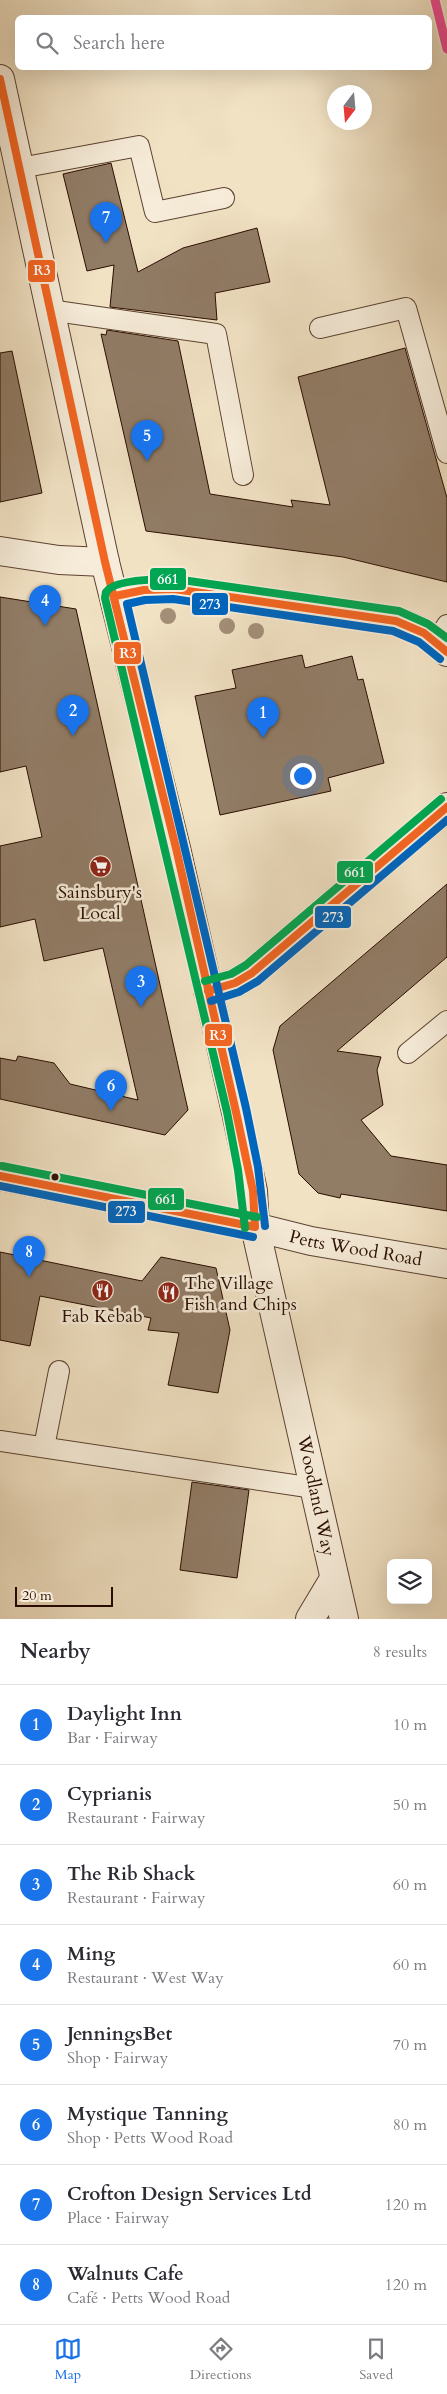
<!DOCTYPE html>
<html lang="en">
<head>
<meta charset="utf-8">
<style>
  :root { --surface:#fff; --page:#f2f2f3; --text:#2b2b33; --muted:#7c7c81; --line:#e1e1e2; --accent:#1a73e8 }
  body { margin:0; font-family:Cardo,serif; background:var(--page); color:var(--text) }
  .controls { position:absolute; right:15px; bottom:15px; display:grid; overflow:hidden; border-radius:8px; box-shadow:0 5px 20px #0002 }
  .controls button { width:45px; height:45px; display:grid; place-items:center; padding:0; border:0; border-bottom:1px solid var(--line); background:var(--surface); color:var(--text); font:25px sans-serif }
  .compass { position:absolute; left:327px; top:85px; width:45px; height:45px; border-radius:50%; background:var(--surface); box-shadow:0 5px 20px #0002; rotate:196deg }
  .scale { position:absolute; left:15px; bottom:12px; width:98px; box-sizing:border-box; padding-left:5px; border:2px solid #2a0d00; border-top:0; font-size:14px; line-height:18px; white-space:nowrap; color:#2a0d00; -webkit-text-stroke:4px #f6ecd9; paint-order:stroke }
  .you { position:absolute; left:302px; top:775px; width:18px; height:18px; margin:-12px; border:4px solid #fff; border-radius:50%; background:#1a73e8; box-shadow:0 0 0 8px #1a73e833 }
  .badge { display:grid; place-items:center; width:32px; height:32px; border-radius:50%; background:var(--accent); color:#fff; font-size:16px; font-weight:700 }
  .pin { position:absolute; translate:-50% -41px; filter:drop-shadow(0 1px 2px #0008) }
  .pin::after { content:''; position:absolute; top:26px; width:18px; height:15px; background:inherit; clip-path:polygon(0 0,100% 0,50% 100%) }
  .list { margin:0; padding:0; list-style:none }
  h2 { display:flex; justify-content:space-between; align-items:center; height:65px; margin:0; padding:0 20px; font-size:21px }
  h2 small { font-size:16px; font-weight:400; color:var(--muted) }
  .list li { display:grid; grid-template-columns:32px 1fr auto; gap:15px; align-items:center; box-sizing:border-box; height:80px; padding:0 20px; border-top:1px solid var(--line) }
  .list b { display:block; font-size:19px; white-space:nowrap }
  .list p { margin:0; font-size:16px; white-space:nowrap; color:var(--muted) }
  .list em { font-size:16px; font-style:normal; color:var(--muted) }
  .icon { flex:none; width:28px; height:28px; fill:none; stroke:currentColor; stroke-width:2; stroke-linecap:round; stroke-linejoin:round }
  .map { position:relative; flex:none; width:447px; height:1619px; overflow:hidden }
  .search { position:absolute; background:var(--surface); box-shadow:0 5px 20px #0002; left:15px; right:15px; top:15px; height:55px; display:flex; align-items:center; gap:12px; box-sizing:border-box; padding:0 18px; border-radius:8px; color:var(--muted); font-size:19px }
  .sheet { height:705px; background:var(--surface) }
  nav { display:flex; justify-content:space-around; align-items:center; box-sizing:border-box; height:70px; border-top:1px solid var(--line); background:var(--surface); font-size:14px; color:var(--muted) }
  nav a { display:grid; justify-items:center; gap:2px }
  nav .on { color:var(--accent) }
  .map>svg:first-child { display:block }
</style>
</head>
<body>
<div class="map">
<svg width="447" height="1619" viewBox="0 0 447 1619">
  <rect width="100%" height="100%" fill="#f1e2c4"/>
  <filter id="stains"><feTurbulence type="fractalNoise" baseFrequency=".004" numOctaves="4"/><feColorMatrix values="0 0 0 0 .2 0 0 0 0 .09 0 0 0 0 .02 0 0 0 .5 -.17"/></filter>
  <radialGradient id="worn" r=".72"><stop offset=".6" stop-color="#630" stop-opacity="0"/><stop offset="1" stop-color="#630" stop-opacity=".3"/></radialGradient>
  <!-- building -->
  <path fill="#917c66" stroke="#2a0d00" d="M111,163L138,272L183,248L257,228L270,282L215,293L217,320L110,307L114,265L87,271L63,174Z
    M107,330L178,341L210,494L293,507L291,500L330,505L298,377L405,348L447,498V582L343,557L146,531L101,334L106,335Z
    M12,351L42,493L0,502V353Z
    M0,597L76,609L188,1110L165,1135L0,1099V1058L16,1061L18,1056L54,1063L70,1084L138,1100L103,948L44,961L35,919L0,927V846L42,837L26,766L0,772Z
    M302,655L305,668L352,656L358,680L363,679L384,763L328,778L331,791L220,815L195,696L236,688L232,670Z
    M447,884V957L337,1051L381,1057L377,1070L383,1105L361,1120L391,1156L447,1165V1211L341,1194L340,1198L318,1193L299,1174L273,1050L280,1026Z
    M0,1252L142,1281L161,1257L216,1268L230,1330L218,1393L168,1385L179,1333L148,1330L151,1318L40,1296L30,1346L0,1340Z
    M192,1482L249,1490L237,1578L180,1570Z"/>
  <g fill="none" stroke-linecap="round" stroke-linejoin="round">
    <defs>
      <path id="service" d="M20,168L139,146L155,212L224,198
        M49,310L216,334L243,475
        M320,328L406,308L447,453
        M437,641L447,625
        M408,1053L447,1021
        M0,1441L314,1488
        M44,1447L59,1371"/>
      <g id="minor">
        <path d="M0,551L59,560L105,562"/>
        <path d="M115,596L144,590L174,589L396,621C417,629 432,635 447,652"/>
        <path d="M208,991L235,983L252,973L447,807"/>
        <path d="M310,1619L334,1579"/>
        <path id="s1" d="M344,1619L255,1227L311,1241L447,1264"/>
      </g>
      <path id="tertiary" d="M0,79L105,562L176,848L236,1112L253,1191L255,1227L0,1176"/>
    </defs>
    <!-- service casing -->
    <use href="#service" stroke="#5c4231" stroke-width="22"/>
    <!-- minor casing -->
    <use href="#minor" stroke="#5c4231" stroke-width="30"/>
    <!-- tertiary casing -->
    <use href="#tertiary" stroke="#5c4231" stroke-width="30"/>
    <!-- service -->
    <use href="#service" stroke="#f6ecd9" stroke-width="20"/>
    <!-- minor -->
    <use href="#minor" stroke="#f6ecd9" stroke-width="28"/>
    <!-- tertiary -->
    <use href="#tertiary" stroke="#f6ecd9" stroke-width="28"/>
    <defs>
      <path id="bus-1" d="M0,79L105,562L176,848L236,1112L253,1191L255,1227
        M115,596L144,590L174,589L396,621L424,633L447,652
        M208,991L235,983L252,973L447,807
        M0,1176L255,1227"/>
      <path id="bus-2" d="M211,1001L239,992L258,981L447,820
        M0,1186L253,1237
        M265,1226L258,1167L246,1108L127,604L145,600L173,599L393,631L419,642L440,659"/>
      <path id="bus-3" d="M205,981L231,974L246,965L441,799
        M2,1166L257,1217
        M245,1228L238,1170L227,1112L105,598L106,592C114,579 160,579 175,579L399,611L428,624L447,638"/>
    </defs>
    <!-- bus-1 casing -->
    <use href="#bus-1" stroke="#f6ecd9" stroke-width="11"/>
    <!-- bus-2 casing -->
    <use href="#bus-2" stroke="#f6ecd9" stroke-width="11"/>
    <!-- bus-3 casing -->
    <use href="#bus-3" stroke="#f6ecd9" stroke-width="11"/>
    <!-- bus-1 -->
    <use href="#bus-1" stroke="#f26522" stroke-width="8"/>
    <!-- bus-2 -->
    <use href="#bus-2" stroke="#0065bd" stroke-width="8"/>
    <!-- bus-3 -->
    <use href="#bus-3" stroke="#00a651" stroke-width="8"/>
    <defs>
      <path id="rail-1" d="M435,0L447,49"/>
    </defs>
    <!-- rail-1 casing -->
    <use href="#rail-1" stroke="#f6ecd9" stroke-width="12"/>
    <!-- rail-1 -->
    <use href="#rail-1" stroke="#ee4b95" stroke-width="9"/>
  </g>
  <!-- trees -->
  <g fill="#a38f78">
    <circle cx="168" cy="616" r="8"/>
    <circle cx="227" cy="626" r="8"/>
    <circle cx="256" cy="631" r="8"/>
  </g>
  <!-- icons -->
  <defs>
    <symbol id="supermarket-disc" viewBox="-11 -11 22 22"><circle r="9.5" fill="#8f2418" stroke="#f6ecd9"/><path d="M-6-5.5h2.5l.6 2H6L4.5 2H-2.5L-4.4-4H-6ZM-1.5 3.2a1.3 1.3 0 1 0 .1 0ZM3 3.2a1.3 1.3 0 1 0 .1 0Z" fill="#fff"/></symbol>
    <symbol id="restaurant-disc" viewBox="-11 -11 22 22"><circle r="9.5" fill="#8f2418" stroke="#f6ecd9"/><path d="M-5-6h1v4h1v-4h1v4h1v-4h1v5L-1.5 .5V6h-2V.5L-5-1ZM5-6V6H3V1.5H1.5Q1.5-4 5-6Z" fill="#fff"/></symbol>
  </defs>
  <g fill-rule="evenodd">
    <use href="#supermarket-disc" x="88" y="854" width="25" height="25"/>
    <use href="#restaurant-disc" x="90" y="1278" width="25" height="25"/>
    <use href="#restaurant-disc" x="156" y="1280" width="25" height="25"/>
  </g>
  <!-- markers -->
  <circle fill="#2a0d00" stroke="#f6ecd9" stroke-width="2" cx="55" cy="1177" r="4.5"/>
  <g text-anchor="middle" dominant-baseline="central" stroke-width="5" stroke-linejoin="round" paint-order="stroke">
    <!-- poi labels -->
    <g font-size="18" fill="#2a0d00" stroke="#f6ecd9">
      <text x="100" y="892">Sainsbury's<tspan x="100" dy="21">Local</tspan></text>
      <text x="184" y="1283" text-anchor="start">The Village<tspan x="184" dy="21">Fish and Chips</tspan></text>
      <text x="102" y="1316">Fab Kebab</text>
    </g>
    <!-- street labels -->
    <g font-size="18" fill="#2a0d00" stroke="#f6ecd9">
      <text stroke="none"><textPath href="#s1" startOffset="505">Petts Wood Road</textPath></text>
      <text transform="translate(316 1496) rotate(78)">Woodland Way</text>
    </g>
  </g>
  <g stroke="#f6ecd9" stroke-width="2">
    <rect x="27" y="259" width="29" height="24" rx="5" fill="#f26522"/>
    <rect x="149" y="567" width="38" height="24" rx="5" fill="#00a651"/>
    <rect x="191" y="592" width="38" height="24" rx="5" fill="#0065bd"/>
    <rect x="113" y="641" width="29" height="24" rx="5" fill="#f26522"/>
    <rect x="336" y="860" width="38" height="24" rx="5" fill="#00a651"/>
    <rect x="314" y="905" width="38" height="24" rx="5" fill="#0065bd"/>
    <rect x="204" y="1023" width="29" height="24" rx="5" fill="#f26522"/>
    <rect x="147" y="1187" width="38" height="24" rx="5" fill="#00a651"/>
    <rect x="107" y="1200" width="39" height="24" rx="5" fill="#0065bd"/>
  </g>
  <g font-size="14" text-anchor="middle" font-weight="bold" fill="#fff">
    <text x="42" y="275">R3</text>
    <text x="168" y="584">661</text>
    <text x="210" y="609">273</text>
    <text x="128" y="658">R3</text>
    <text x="355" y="877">661</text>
    <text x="333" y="922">273</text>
    <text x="218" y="1040">R3</text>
    <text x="166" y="1204">661</text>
    <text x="126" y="1216">273</text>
  </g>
  <rect width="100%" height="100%" filter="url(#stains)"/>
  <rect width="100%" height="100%" fill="url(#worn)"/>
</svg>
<div class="controls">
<button><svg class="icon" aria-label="layers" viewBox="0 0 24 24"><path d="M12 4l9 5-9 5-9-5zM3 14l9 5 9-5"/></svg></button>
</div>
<svg class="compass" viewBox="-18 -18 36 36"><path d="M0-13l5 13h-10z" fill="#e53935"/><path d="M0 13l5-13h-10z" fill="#7c7c81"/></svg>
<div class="scale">20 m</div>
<div class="you"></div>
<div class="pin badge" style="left:263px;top:738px">1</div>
<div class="pin badge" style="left:73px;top:736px">2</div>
<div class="pin badge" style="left:141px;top:1007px">3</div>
<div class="pin badge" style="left:45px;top:626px">4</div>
<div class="pin badge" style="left:147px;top:461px">5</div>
<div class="pin badge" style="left:111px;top:1111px">6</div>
<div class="pin badge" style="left:106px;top:243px">7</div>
<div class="pin badge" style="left:29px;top:1277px">8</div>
<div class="search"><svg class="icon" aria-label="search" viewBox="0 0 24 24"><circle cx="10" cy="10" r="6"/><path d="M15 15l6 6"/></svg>Search here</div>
</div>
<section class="sheet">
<h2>Nearby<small>8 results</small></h2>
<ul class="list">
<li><span class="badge">1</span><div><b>Daylight Inn</b><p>Bar · Fairway</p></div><em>10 m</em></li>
<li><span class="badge">2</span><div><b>Cyprianis</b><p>Restaurant · Fairway</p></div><em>50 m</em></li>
<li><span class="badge">3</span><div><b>The Rib Shack</b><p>Restaurant · Fairway</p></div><em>60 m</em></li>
<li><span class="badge">4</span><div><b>Ming</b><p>Restaurant · West Way</p></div><em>60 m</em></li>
<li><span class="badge">5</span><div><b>JenningsBet</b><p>Shop · Fairway</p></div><em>70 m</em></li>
<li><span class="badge">6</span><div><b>Mystique Tanning</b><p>Shop · Petts Wood Road</p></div><em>80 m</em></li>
<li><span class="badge">7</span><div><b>Crofton Design Services Ltd</b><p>Place · Fairway</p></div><em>120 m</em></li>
<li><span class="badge">8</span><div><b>Walnuts Cafe</b><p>Café · Petts Wood Road</p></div><em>120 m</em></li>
</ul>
</section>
<nav>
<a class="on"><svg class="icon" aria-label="map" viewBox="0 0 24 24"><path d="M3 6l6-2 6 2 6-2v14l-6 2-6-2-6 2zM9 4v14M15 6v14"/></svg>Map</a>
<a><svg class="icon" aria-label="directions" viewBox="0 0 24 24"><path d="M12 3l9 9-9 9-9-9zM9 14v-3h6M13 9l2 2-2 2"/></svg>Directions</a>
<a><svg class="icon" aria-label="saved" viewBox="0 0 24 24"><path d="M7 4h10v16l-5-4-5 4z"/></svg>Saved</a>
</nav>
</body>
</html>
